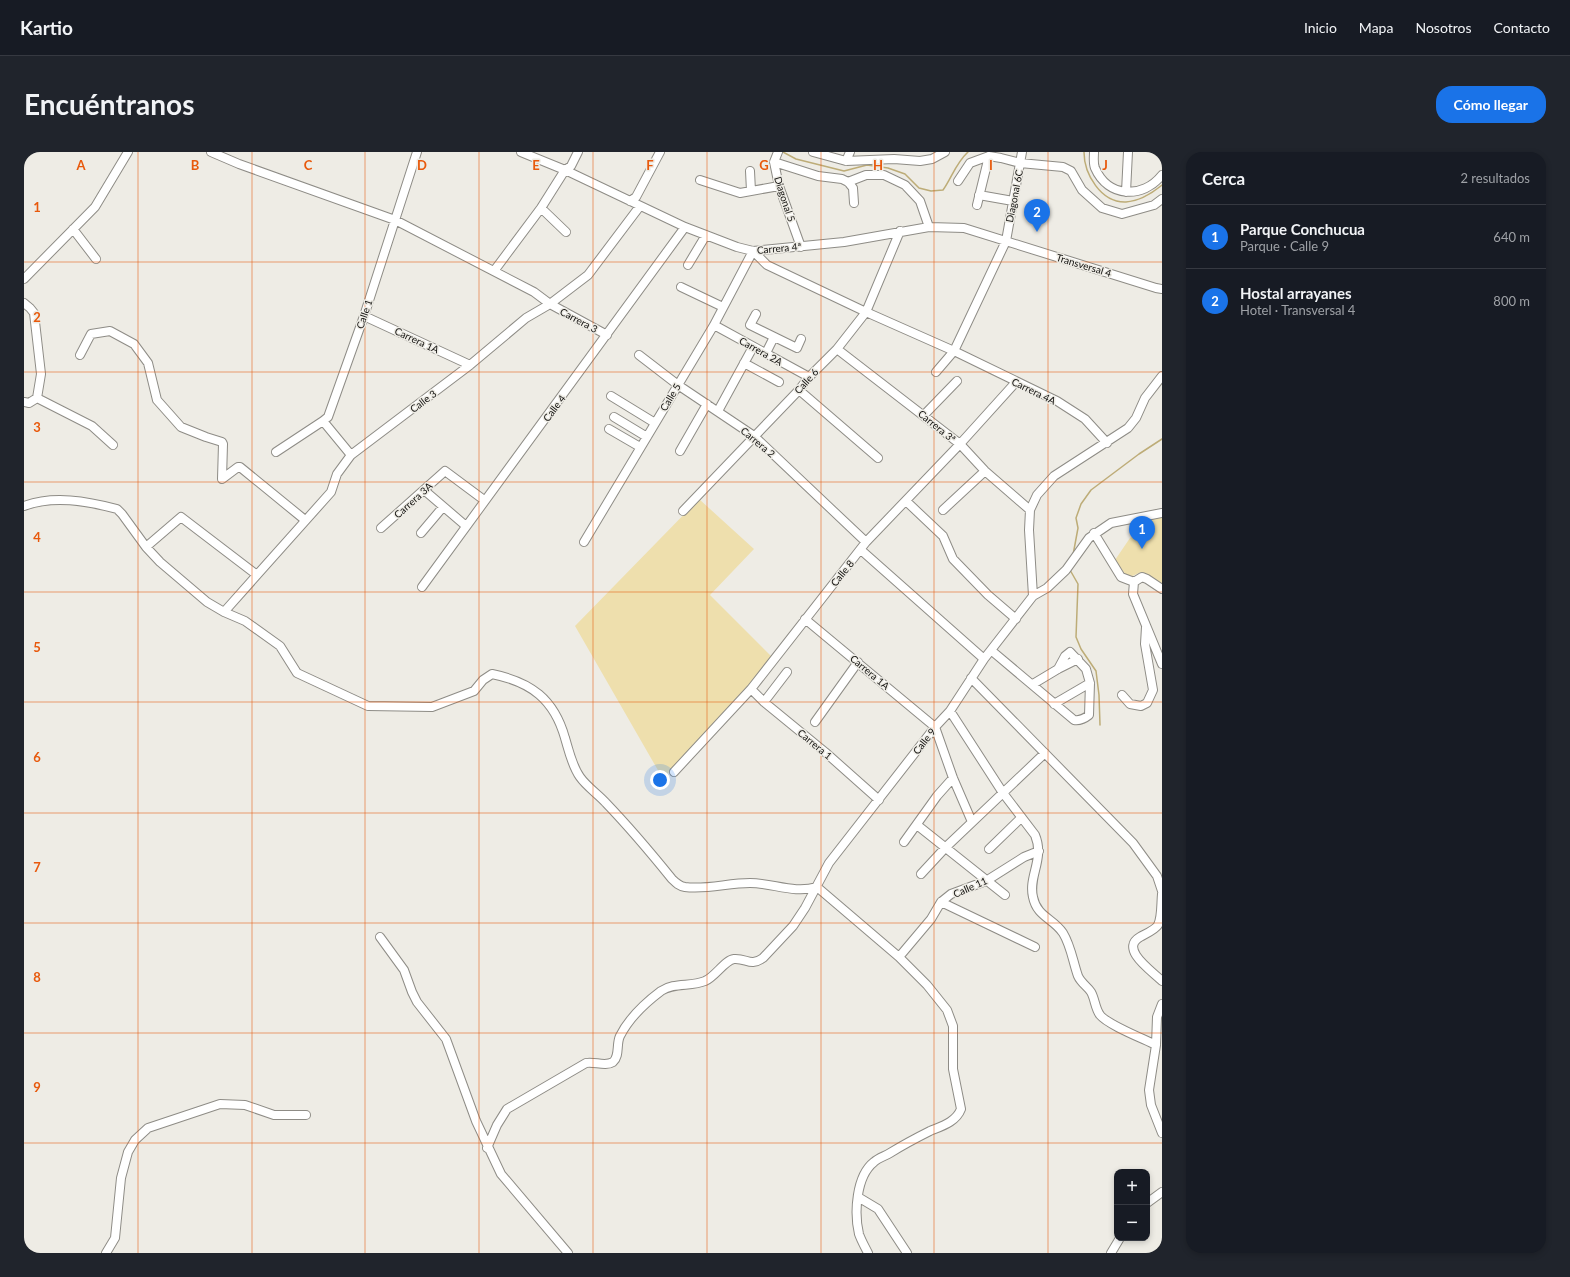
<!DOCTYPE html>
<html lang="es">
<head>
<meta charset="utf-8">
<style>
  :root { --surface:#171b24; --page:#20242c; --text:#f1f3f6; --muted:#9ea1a6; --line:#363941; --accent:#1a73e8 }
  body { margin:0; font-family:Lato,sans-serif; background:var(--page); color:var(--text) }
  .controls { position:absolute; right:12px; bottom:12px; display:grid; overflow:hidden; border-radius:8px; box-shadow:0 2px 6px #0003 }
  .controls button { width:36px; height:36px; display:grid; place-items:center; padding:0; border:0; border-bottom:1px solid var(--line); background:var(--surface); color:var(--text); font:20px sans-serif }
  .you { position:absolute; left:636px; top:628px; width:14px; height:14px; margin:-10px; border:3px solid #fff; border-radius:50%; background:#1a73e8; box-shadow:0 0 0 6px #1a73e833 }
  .badge { display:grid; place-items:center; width:26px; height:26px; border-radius:50%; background:var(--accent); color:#fff; font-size:13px; font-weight:700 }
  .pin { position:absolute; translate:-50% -33px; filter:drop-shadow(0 1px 2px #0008) }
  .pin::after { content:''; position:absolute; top:21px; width:14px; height:12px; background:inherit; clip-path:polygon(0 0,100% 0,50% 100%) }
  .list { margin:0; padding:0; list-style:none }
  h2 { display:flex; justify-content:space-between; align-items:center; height:52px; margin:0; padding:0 16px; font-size:17px }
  h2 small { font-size:13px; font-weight:400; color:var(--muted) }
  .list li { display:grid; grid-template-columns:26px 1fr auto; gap:12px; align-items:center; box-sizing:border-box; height:64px; padding:0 16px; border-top:1px solid var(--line) }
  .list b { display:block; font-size:15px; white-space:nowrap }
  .list p { margin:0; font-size:13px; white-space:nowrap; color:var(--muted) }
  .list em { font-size:13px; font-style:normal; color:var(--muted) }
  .map { position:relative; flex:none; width:1138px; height:1101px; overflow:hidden; border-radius:16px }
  header { display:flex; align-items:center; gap:24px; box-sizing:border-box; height:56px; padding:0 20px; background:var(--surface); border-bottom:1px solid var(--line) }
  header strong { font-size:19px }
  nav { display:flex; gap:22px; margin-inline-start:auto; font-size:14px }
  .intro { display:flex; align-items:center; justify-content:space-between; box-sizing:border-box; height:96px; padding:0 24px }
  h1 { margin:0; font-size:28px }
  .button { padding:10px 18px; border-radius:16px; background:var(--accent); color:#fff; font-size:14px; font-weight:700 }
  main { display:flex; gap:24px; padding:0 24px }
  aside { flex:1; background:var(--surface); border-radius:16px; box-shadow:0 2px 6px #0003 }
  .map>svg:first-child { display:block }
</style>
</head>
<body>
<header>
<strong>Kartio</strong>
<nav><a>Inicio</a><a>Mapa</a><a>Nosotros</a><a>Contacto</a></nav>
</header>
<div class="intro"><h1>Encuéntranos</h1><a class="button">Cómo llegar</a></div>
<main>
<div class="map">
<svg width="1138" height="1101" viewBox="0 0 1138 1101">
  <rect width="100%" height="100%" fill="#eeece5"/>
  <!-- green -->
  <path fill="#eedfad" d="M675,347L730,397L686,443L749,506L639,627L551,474Z
    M1138,365V433L1117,420L1104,426L1091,408L1106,386L1123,376L1125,368Z"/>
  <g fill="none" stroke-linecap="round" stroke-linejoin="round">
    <!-- stream -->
    <path stroke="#bdac77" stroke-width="1.5" d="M759,0L772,7L820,19L843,13L864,16L881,22L895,36L907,39L919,38C928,25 932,11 944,0
      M1060,0C1060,22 1077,51 1102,50C1116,49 1127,42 1138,33
      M1049,403L1054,376L1052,366L1057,352L1067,338L1115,302L1138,287
      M1046,418L1054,432L1052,485L1057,497L1072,519L1075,543L1076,573"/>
    <defs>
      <path id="minor" d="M187,0L215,12L371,68L510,140L526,152L583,183
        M497,0L541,18L661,75L713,95L729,99L820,90L905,75L940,76L1132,136L1138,137
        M754,0L750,10L755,34L777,95
        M789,0L822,9L870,7L896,9L908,7L921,0
        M1070,0C1070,5 1069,11 1071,16C1084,46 1119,47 1138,23
        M822,9L826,0
        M750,10L794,24L818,27L824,30L829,36L830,51
        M726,19L727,39
        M676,28L716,41L755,34
        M934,29L946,11L965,4L977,6L996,11L1039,15L1047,19L1058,38L1078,56L1098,62L1130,53L1138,47
        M824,30L842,23H860L881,33L896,49L905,75
        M1102,40L1104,0
        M955,43L989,49
        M606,49L612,45L636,0
        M953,53L965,4
        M517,56L542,80
        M49,77L72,107
        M729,99L743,113L842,160L930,199L1033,249L1061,267L1083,291
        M664,113L682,83
        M470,119L517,56L541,18L547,14L554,0
        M0,127L71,55L104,0
        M657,135L699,155
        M0,151L6,156L10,161L17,222L13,246L5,251L0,250
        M732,162L726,173L773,196L777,187
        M340,164L446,213
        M690,173L785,225
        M813,197L936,292L961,319L1006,358
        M742,201L750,185
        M56,203L67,182L86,179L110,192L124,211L133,248L157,275L182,285L198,290L199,292L198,327L214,315H216L281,368
        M615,203L654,233L730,284L842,390
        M720,211L755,230
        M912,220L930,199L982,89L998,0
        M775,238L854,306
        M587,244L631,271
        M13,246L68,274L89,293
        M694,259L729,195
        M900,263L933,229
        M590,265L623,285
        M299,269L327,303
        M585,277L616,295
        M656,299L683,252
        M252,300L299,269L304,265L340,164L393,0
        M400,338L442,374
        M882,349L919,384L929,407L964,443L992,467
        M0,354C29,343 63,349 93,357L98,362L122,395L136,410L183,450L200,460L221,469L256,494L273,521L344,554L408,555L450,539L459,528L468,522C507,530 530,547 541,586C545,599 548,614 556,625C563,635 574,642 582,651C605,675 627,701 648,727C652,731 655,734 661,735C682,738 704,731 726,731C749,731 770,742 793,735
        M919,358L961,319
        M659,359L775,238L785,225L813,197L842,160L876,79
        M357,376L421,319L460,348
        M397,381L419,355
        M1070,381L1097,425L1110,430
        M560,390L690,173L729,99
        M122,395L157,365L233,423
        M837,398L960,507
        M1110,430L1109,442L1138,512
        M1110,430L1118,425L1123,427L1138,437
        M398,435C485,315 574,196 661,75
        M1009,444L1005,378L1006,358L1013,343L1030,324L1104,276L1112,266L1121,246L1138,224
        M200,460L307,340L313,322L327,303L446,213L502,166L526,152L564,123L616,54
        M781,467L911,575
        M968,499L1050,568C1056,569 1060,567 1065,563L1066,531L1062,517L1046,500L1041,504L1034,517
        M947,526L1109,691L1133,724L1138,739
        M1009,532L1034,517L1054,507
        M727,537L740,550L801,600L855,648
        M1098,543L1106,552L1117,554L1123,551L1129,538L1121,492L1122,475
        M740,550L763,520
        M1030,552L1066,531
        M926,559L979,641L1011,683C1021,707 1004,724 1009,745C1013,765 1029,766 1039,781C1047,794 1049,810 1054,824C1057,831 1064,835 1067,840C1071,847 1071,856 1076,863C1084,873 1120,887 1132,893
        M791,570L834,510
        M911,575L929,626L948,670
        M650,620L727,537L842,390L936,292L992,230
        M893,673L981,743
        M880,690L913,644L929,626
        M965,697L997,666
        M897,722L922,695L1021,601
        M793,735L875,805L903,833L923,858L929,874V917L937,957C932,970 918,974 906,979C892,986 879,993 866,1001C861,1004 854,1006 850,1010C832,1024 830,1061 835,1082C837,1088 841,1095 844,1101
        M1138,742C1137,752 1138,765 1134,773C1131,778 1121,782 1116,785C1095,797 1128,819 1138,829
        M917,750L1011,795
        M356,785L380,818L388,840L393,850L422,887L452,969L477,1022L544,1101
        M875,805L907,767L917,750L927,742L962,729L1000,705L1015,699
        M1138,852L1133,865L1132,893L1125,938L1127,953L1138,981
        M463,996L473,973L483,957L562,911C570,909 581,915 589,910C596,904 592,892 596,884C605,866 621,851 637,839C650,830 667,835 681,829C691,825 701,808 710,807C723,806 726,815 739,806L769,774L781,756L805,711L911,575L926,559L960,507L1009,444L1023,436L1042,418L1065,386L1087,371L1138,361
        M834,1045L854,1057L883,1101
        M1123,1051L1138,1040
        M82,1101L91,1086L97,1026L104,1000L111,988L124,976L196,952L221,953L250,963H282
        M1087,1101L1096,1086"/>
    </defs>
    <!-- minor casing -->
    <use href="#minor" stroke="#8e8c86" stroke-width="10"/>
    <!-- minor -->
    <use href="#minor" stroke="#fff" stroke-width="8"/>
  </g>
  <!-- grid -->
  <path fill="none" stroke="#e8590c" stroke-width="1" stroke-opacity="0.55" d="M114,0V1101M228,0V1101M341,0V1101M455,0V1101M569,0V1101M683,0V1101M797,0V1101M910,0V1101M1024,0V1101M0,110H1138M0,220H1138M0,330H1138M0,440H1138M0,550H1138M0,661H1138M0,771H1138M0,881H1138M0,991H1138"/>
  <g text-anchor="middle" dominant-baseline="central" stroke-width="3" stroke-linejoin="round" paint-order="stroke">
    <!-- street labels -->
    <g font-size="10" fill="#131210" stroke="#eeece5">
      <text transform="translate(990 44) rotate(-79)">Diagonal 6C</text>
      <text transform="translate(761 47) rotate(72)">Diagonal 5</text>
      <text transform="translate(755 96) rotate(-5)">Carrera 4ª</text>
      <text transform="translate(1060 113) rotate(17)">Transversal 4</text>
      <text transform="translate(340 162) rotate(-71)">Calle 1</text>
      <text transform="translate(555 168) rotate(28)">Carrera 3</text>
      <text transform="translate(393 188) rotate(25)">Carrera 1A</text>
      <text transform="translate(737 199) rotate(29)">Carrera 2A</text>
      <text transform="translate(782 229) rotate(-48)">Calle 6</text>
      <text transform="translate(1010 239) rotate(26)">Carrera 4A</text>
      <text transform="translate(646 245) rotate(-59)">Calle 5</text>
      <text transform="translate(399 249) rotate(-37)">Calle 3</text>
      <text transform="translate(530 256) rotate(-53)">Calle 4</text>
      <text transform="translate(913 274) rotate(39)">Carrera 3ª</text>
      <text transform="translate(734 290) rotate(40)">Carrera 2</text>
      <text transform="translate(389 348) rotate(-42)">Carrera 3A</text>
      <text transform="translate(818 421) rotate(-51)">Calle 8</text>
      <text transform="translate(846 520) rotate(40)">Carrera 1A</text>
      <text transform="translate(900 589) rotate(-52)">Calle 9</text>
      <text transform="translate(791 592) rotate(40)">Carrera 1</text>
      <text transform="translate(946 735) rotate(-24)">Calle 11</text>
    </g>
  </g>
  <g font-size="13" text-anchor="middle" font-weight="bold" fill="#e8590c" stroke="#eeece5" stroke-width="3" stroke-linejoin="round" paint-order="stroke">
    <text x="57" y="18">A</text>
    <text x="171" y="18">B</text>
    <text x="284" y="18">C</text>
    <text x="398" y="18">D</text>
    <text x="512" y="18">E</text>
    <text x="626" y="18">F</text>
    <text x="740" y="18">G</text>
    <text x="854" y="18">H</text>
    <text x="967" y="18">I</text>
    <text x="1081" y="18">J</text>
    <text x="13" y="60">1</text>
    <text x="13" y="170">2</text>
    <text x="13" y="280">3</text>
    <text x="13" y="390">4</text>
    <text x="13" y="500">5</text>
    <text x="13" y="610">6</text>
    <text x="13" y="720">7</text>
    <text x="13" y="830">8</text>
    <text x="13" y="940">9</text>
  </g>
</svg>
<div class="controls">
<button>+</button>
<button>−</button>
</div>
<div class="you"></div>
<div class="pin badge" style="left:1118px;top:397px">1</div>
<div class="pin badge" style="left:1013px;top:80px">2</div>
</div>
<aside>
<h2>Cerca<small>2 resultados</small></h2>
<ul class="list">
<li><span class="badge">1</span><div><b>Parque Conchucua</b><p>Parque · Calle 9</p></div><em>640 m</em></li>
<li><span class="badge">2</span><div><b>Hostal arrayanes</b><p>Hotel · Transversal 4</p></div><em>800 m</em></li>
</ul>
</aside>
</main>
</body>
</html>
